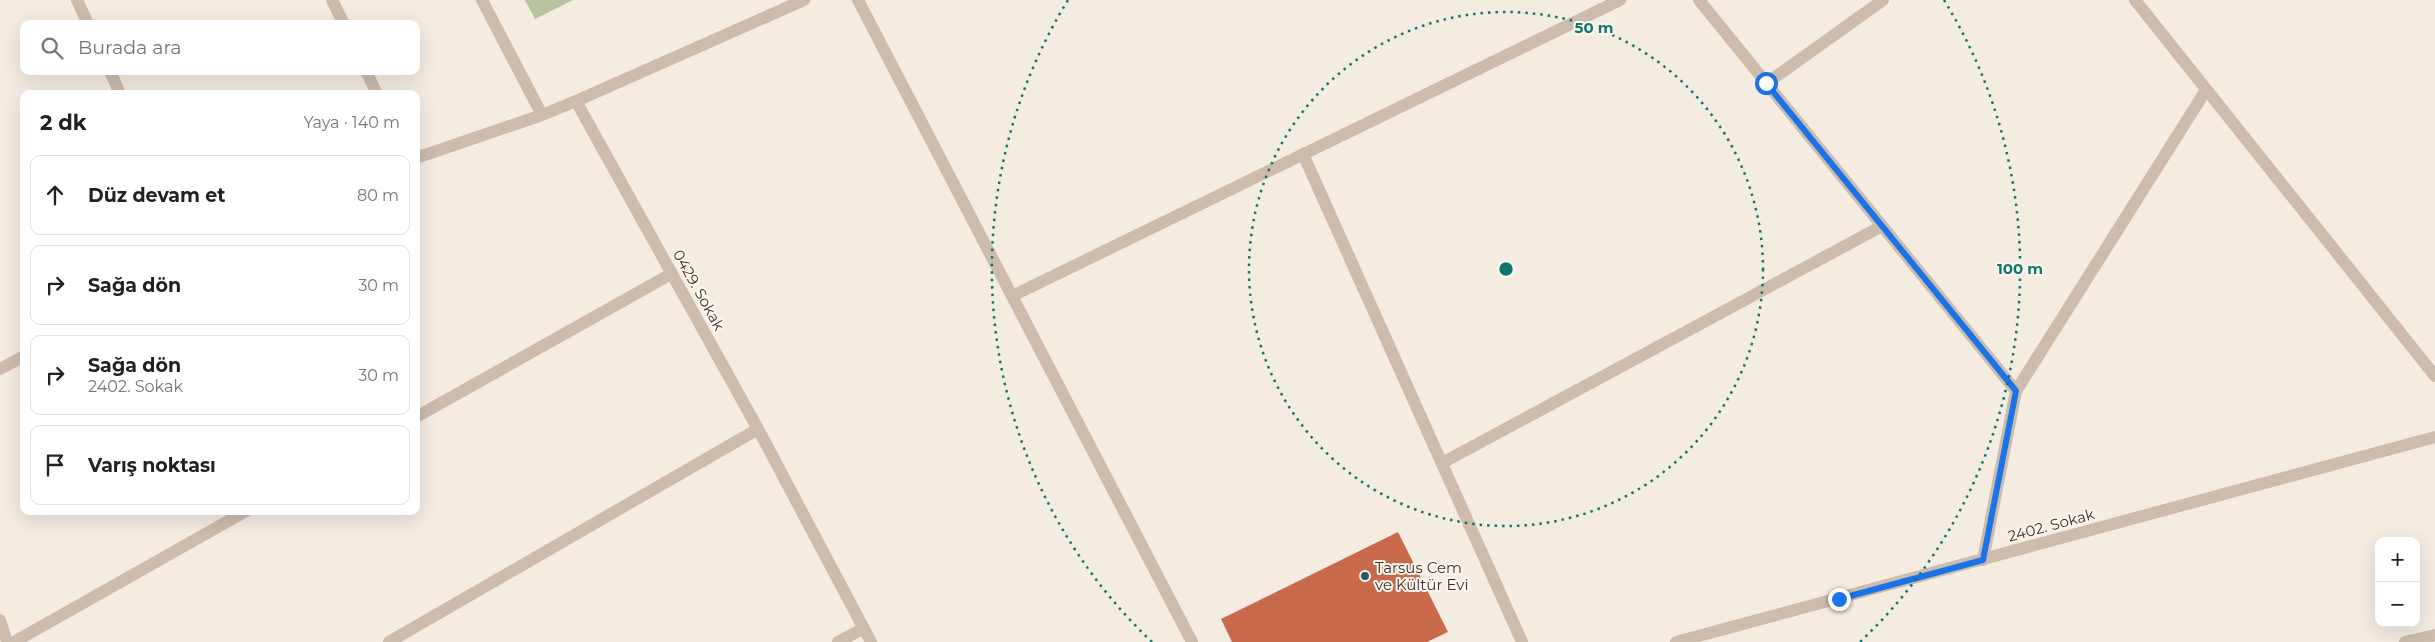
<!DOCTYPE html>
<html lang="tr">
<head>
<meta charset="utf-8">
<style>
  :root { --surface:#fff; --page:#f2f2f2; --text:#202124; --muted:#757577; --line:#e0e0e0 }
  body { margin:0; font-family:Montserrat,sans-serif; background:var(--page); color:var(--text) }
  .controls { position:absolute; right:15px; bottom:15px; display:grid; overflow:hidden; border-radius:10px; box-shadow:0 5px 20px #0002 }
  .controls button { width:45px; height:45px; display:grid; place-items:center; padding:0; border:0; border-bottom:1px solid var(--line); background:var(--surface); color:var(--text); font:25px sans-serif }
  .stop { position:absolute; width:15px; height:15px; margin:-11px; border:4px solid #1a73e8; border-radius:50%; background:#fff }
  .stop.end { background:#1a73e8; border-color:#fff; box-shadow:0 1px 5px #0008 }
  .list { margin:0; padding:0; list-style:none }
  h2 { display:flex; justify-content:space-between; align-items:center; height:65px; margin:0; padding:0 20px; font-size:21px }
  h2 small { font-size:16px; font-weight:400; color:var(--muted) }
  .list li { display:grid; grid-template-columns:32px 1fr auto; gap:15px; align-items:center; box-sizing:border-box; height:80px; margin:0 10px 10px; padding:0 10px; border:1px solid var(--line); border-radius:10px }
  .list b { display:block; font-size:19px; white-space:nowrap }
  .list p { margin:0; font-size:16px; white-space:nowrap; color:var(--muted) }
  .list em { font-size:16px; font-style:normal; color:var(--muted) }
  .icon { flex:none; width:28px; height:28px; fill:none; stroke:currentColor; stroke-width:2; stroke-linecap:round; stroke-linejoin:round }
  .map { position:relative; flex:none; width:2435px; height:642px; overflow:hidden }
  .search { position:absolute; background:var(--surface); box-shadow:0 5px 20px #0002; left:20px; top:20px; width:400px; height:55px; display:flex; align-items:center; gap:12px; box-sizing:border-box; padding:0 18px; border-radius:10px; color:var(--muted); font-size:19px }
  .panel { position:absolute; background:var(--surface); box-shadow:0 5px 20px #0002; left:20px; top:90px; width:400px; height:425px; border-radius:10px }
  .map>svg:first-child { display:block }
</style>
</head>
<body>
<div class="map">
<svg width="2435" height="642" viewBox="0 0 2435 642">
  <rect width="100%" height="100%" fill="#f4ebe1"/>
  <!-- green -->
  <path fill="#b8c4a0" d="M525,0H573L535,19Z"/>
  <!-- building -->
  <path fill="#c8694b" d="M1398,532L1448,632L1427,642H1232L1221,619Z"/>
  <g fill="none" stroke-linecap="round" stroke-linejoin="round">
    <!-- minor -->
    <path stroke="#cdbbac" stroke-width="12" d="M77,0L88,24
      M332,0L344,24
      M482,0L542,115L576,101L758,429L871,642
      M858,0L1192,642
      M1699,0L2016,391
      M2135,0L2435,376
      M110,71L120,94
      M366,71L377,94
      M1767,83L1883,0
      M576,101L804,0
      M1303,154L1522,642
      M416,158L542,115
      M1012,296L1620,0
      M0,369L24,356
      M416,417L671,274
      M1442,463L1882,226
      M1983,560L2016,391L2206,90
      M0,620L7,642
      M14,642L246,511
      M389,642L758,429
      M838,642L864,628
      M1676,642L2435,437"/>
    <!-- tertiary -->
    <path stroke="#cdbbac" stroke-width="12" d="M2405,642L2435,635"/>
  </g>
  <g fill="none" stroke-linecap="round" stroke-linejoin="round">
    <!-- route -->
    <path stroke="#1a73e8" stroke-width="6" d="M1766,83L2016,391L1983,560L1839,599"/>
  </g>
  <!-- distance rings -->
  <g fill="none" stroke="#0f766e" stroke-width="2.5" stroke-dasharray="2.5 5">
    <circle cx="1506" cy="269" r="257"/>
    <path d="M1152 642A514 514 0 0 1 1068 0M1944 0A514 514 0 0 1 1860 642"/>
  </g>
  <!-- markers -->
  <circle fill="#1f5a5e" stroke="#fbf5ee" stroke-width="2" cx="1365" cy="576" r="5"/>
  <g text-anchor="middle" dominant-baseline="central" stroke-width="4" stroke-linejoin="round" paint-order="stroke">
    <!-- street labels -->
    <g font-size="15" fill="#3b302b" stroke="#fbf5ee">
      <text transform="translate(699 290) rotate(61)">0429. Sokak</text>
      <text transform="translate(2051 525) rotate(-15)">2402. Sokak</text>
    </g>
    <!-- poi labels -->
    <g font-size="15" fill="#3b302b" stroke="#fbf5ee" text-anchor="start">
      <text x="1375" y="567">Tarsus Cem<tspan x="1375" dy="17">ve Kültür Evi</tspan></text>
    </g>
  </g>
  <circle cx="1506" cy="269" r="8" fill="#0f766e" stroke="#fbf5ee" stroke-width="2.5"/>
  <g font-size="15" text-anchor="middle" font-weight="bold" fill="#0f766e" stroke="#fbf5ee" stroke-width="4" stroke-linejoin="round" paint-order="stroke">
    <text x="1594" y="33">50 m</text>
    <text x="2020" y="274">100 m</text>
  </g>
</svg>
<div class="controls">
<button>+</button>
<button>−</button>
</div>
<div class="stop" style="left:1766px;top:83px"></div>
<div class="stop end" style="left:1839px;top:599px"></div>
<div class="search"><svg class="icon" aria-label="search" viewBox="0 0 24 24"><circle cx="10" cy="10" r="6"/><path d="M15 15l6 6"/></svg>Burada ara</div>
<section class="panel">
<h2>2 dk<small>Yaya · 140 m</small></h2>
<ul class="list">
<li><svg class="icon" aria-label="ahead" viewBox="0 0 24 24"><path d="M12 20V5M6 11l6-6 6 6"/></svg><div><b>Düz devam et</b></div><em>80 m</em></li>
<li><svg class="icon" aria-label="right" viewBox="0 0 24 24"><path d="M7 20v-9h11M14 6l5 5-5 5"/></svg><div><b>Sağa dön</b></div><em>30 m</em></li>
<li><svg class="icon" aria-label="right" viewBox="0 0 24 24"><path d="M7 20v-9h11M14 6l5 5-5 5"/></svg><div><b>Sağa dön</b><p>2402. Sokak</p></div><em>30 m</em></li>
<li><svg class="icon" aria-label="arrive" viewBox="0 0 24 24"><path d="M6 21V4h12l-3 4 3 4H6"/></svg><div><b>Varış noktası</b></div></li>
</ul>
</section>
</div>
</body>
</html>
